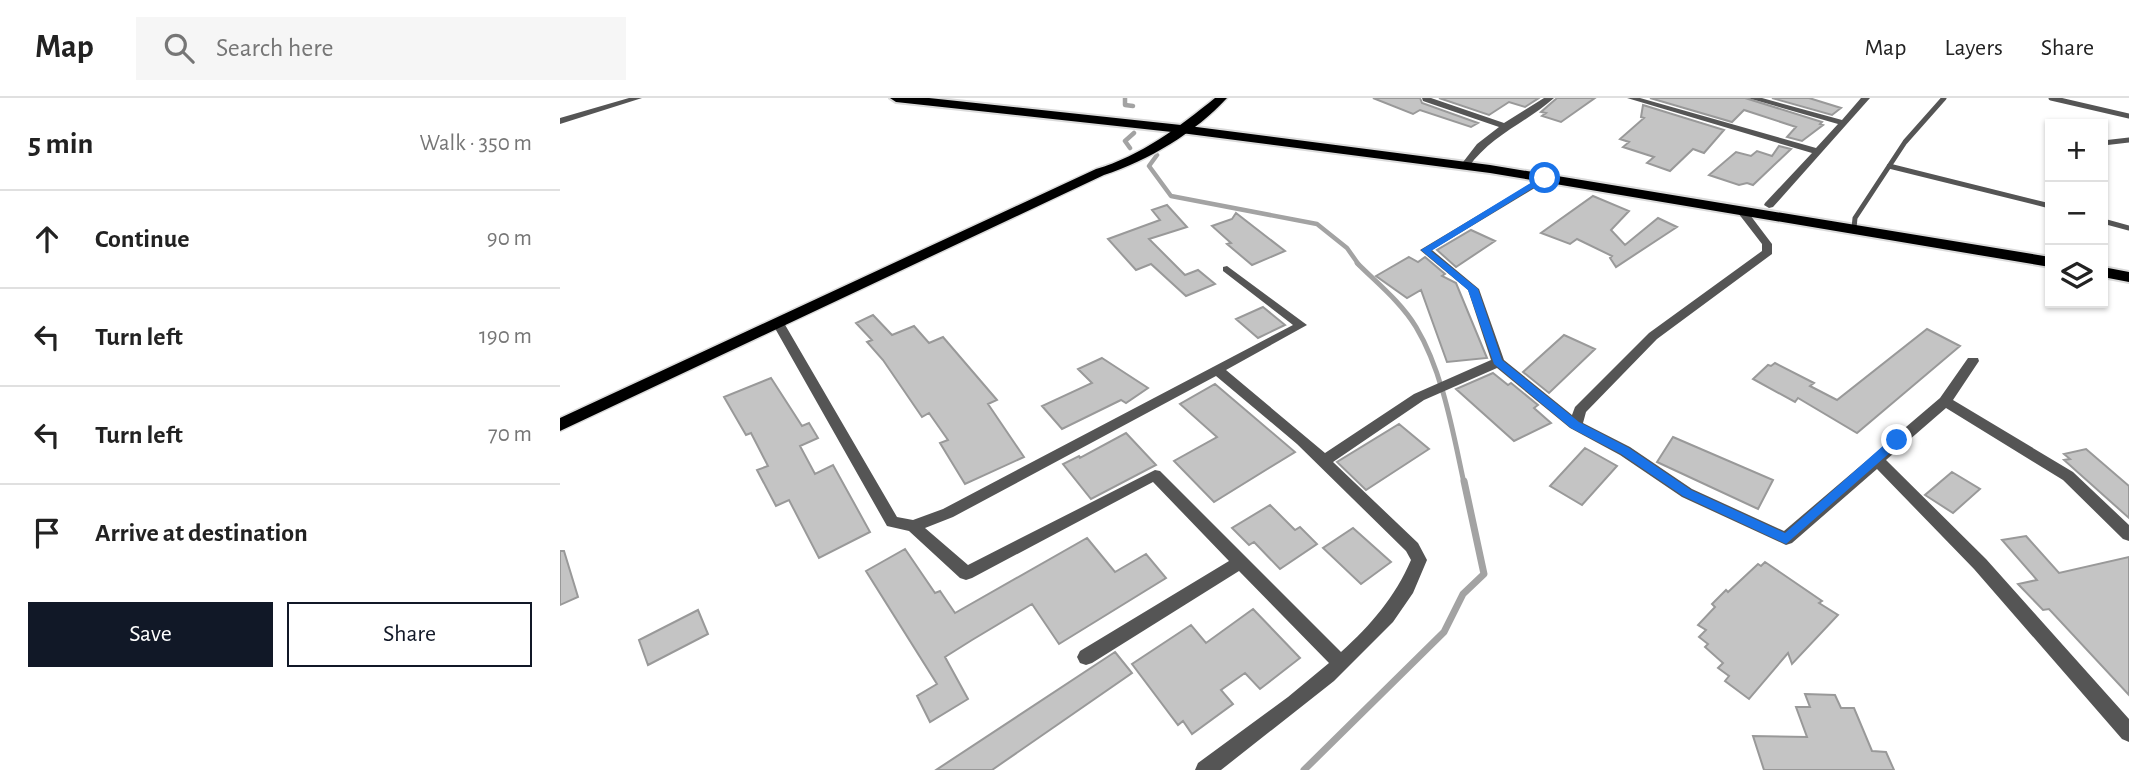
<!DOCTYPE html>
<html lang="en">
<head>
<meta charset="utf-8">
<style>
  :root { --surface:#fff; --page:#f6f6f6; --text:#222; --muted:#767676; --line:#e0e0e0; --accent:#111827 }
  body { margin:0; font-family:"Alegreya Sans",sans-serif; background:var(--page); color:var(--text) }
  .controls { position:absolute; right:21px; top:21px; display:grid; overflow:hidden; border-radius:0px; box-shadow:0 2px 5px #0004 }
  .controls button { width:63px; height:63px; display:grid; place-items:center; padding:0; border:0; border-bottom:2px solid var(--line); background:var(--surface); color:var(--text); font:35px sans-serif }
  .stop { position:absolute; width:21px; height:21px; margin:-16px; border:5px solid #1a73e8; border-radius:50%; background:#fff }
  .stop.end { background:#1a73e8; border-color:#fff; box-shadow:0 2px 7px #0008 }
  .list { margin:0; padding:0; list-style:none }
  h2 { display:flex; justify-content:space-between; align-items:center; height:91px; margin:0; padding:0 28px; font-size:30px }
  h2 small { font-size:23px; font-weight:400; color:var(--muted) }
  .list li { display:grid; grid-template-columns:46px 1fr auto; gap:21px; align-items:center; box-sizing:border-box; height:98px; padding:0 28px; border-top:2px solid var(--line) }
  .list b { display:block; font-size:26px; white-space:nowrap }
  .list em { font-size:23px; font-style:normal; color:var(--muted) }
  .actions { display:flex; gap:14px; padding:21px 28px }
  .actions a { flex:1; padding:16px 0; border:2px solid var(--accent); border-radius:0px; text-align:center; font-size:24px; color:var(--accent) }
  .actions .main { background:var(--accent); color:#fff }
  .icon { flex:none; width:38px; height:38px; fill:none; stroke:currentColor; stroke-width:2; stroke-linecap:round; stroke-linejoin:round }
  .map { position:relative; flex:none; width:1569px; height:672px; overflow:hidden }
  header { display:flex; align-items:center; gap:42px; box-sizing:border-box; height:98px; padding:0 35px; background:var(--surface); border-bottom:2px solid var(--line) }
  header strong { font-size:33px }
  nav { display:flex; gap:38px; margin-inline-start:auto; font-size:24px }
  .search { width:490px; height:63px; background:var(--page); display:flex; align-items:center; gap:18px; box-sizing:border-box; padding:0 24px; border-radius:0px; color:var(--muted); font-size:26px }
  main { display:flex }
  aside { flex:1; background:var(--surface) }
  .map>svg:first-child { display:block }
</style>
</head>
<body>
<header>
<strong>Map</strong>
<div class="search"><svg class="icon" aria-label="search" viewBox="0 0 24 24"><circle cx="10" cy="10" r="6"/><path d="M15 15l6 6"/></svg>Search here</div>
<nav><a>Map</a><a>Layers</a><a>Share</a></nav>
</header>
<main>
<aside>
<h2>5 min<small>Walk · 350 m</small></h2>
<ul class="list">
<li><svg class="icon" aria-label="ahead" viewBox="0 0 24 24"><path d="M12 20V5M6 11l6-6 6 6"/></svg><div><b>Continue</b></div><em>90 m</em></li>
<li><svg class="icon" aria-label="left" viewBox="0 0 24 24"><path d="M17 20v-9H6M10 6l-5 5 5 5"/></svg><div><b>Turn left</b></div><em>190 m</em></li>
<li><svg class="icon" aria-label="left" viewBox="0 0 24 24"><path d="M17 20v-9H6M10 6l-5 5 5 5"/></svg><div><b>Turn left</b></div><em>70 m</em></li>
<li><svg class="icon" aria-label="arrive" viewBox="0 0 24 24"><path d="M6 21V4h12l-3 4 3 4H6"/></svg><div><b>Arrive at destination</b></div></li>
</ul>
<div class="actions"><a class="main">Save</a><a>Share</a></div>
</aside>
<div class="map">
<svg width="1569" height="672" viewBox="0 0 1569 672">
  <rect width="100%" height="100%" fill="#fff"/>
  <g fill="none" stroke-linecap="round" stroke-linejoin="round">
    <!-- stream-far2 -->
    <path stroke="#a3a3a3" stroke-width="4.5" d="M565,0V7L573,8
      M570,50L565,43L574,35
      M597,57L589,68L611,98L757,126L787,150L799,167"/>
    <!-- stream-far1 -->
    <path stroke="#a3a3a3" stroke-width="5" d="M797,165C817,185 841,204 856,229C883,274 893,335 904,385"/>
    <!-- stream -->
    <path stroke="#a3a3a3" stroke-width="7" d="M744,672L884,534L903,496L924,476L904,383"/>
  </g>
  <!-- building -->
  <path fill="#c4c4c4" stroke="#999" stroke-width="2" d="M813,0H860L862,5L918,25L911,29L860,12L853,16Z
    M879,0H979L965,9L949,4L929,17Z
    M997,0H1035L1001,24L982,18L986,15L981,14Z
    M1090,0H1185L1262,24L1260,26L1263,27L1242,43L1227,39L1236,29L1184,12L1172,24Z
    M1212,0H1249L1281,10L1272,17Z
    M1083,7L1164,32L1144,55L1133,51L1110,73L1087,65L1094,59L1063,49L1069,44L1060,41L1084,20L1081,19Z
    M1219,48L1231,51L1193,87L1187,85L1179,87L1149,77L1176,54L1191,58L1197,53L1212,58Z
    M1033,98L1069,113L1051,132L1065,147L1098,120L1117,129L1056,169L1050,160L1052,158L1017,141L1010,146L981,135Z
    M607,107L627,129L589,141L625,177L638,172L655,186L626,198L591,166L576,172L548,141L600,122L592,112Z
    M676,115L725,153L692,167L667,146L671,145L652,128L672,121Z
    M911,132L935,143L896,169L877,152Z
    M849,159L858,164L865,159L885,176L882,178L896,185L927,260L887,264L861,192L847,200L816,178Z
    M703,209L725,227L698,240L676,221Z
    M313,217L332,237L354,228L369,245L383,239L437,302L428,306L464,359L405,386L380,345L388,342L369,315L362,319L323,262L307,244L312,242L296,225Z
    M1367,231L1400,248L1297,335L1238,300L1235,304L1193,281L1208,267L1211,268L1215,265L1254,285L1250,288L1277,302Z
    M1004,237L1035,251L989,295L963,274Z
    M542,260L588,290L566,305L561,302L502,331L482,308L532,285L518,271Z
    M933,275L948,287L951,285L978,307L974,310L991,325L954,343L896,291Z
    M211,280L242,328L249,325L258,340L240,348L255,376L273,367L310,434L259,460L229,402L216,408L197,372L208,368L191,335L186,337L164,299Z
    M655,286L735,354L654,404L614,363L657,339L620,306Z
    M839,326L869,351L806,392L777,364Z
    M566,335L596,367L531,401L503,366L519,358L520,360Z
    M1113,339L1213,382L1198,411L1097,364Z
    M1025,350L1057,368L1022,407L990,388Z
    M1526,351L1569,388V420L1504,362L1510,361L1504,356Z
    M1392,374L1420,391L1393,415L1365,397Z
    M710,407L735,432L740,429L757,446L720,471L694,444L689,447L672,430Z
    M793,430L831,464L801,486L763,450Z
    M1466,438L1499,475L1569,459V597L1489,511L1483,512L1458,486L1477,482L1442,442Z
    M527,440L555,474L586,456L606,480L499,546L472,506L412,542L385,559L408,601L370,624L357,598L377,586L306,473L345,451L375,495L380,493L395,515Z
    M0,453H4L18,499L0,507Z
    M1205,464L1262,503L1259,505L1278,517L1232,566L1228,555L1189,601L1165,583L1169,578L1158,570L1163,565L1145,549L1148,546L1139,539L1146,532L1138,527L1155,509L1152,506L1166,492L1168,494L1198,466L1201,468Z
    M693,511L740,560L700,591L685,575L661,592L673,606L632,636L623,623L618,627L572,566L631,527L646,545Z
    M138,512L148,536L88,567L79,542Z
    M555,554L572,575L432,672H376Z
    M1245,596L1275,597L1281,610H1294L1312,653L1326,654L1334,672H1204L1193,638L1247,639L1236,609H1250Z"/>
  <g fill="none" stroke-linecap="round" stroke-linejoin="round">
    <defs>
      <path id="primary" d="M655,0H667C636,34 588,63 544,77L0,333V320L536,71C581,58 619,29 655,0Z"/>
      <path id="trunk" d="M330,0H369L621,27L930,67L1490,159V169L930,75L621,35L336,4Z
        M1543,169L1569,174V184L1543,179Z"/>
    </defs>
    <!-- primary casing -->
    <use href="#primary" stroke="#dbdbdb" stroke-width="3"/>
    <!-- trunk casing -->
    <use href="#trunk" stroke="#dbdbdb" stroke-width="4"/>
    <!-- service -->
    <path stroke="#555" stroke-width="5" d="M1491,0L1569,18
      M1543,45L1569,42
      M1329,68L1490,108
      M1543,123L1569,130
      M1294,130L1295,120L1345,44L1384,0"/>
    <!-- minor -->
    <path fill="#555" fill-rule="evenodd" d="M69,0H82L0,26V20Z
      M862,0H871L944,25L984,0H994C966,25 931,37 908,70L905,71L900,68L917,46L939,29L863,3Z
      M1067,0H1080L1256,50L1278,26L1188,0H1202L1282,22L1301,0H1310L1213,109L1209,110L1204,107L1205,105L1252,55Z
      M985,77L990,80L988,82L872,152L919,191L944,262L1012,317L1015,309L1089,235L1202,153V146L1175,111L1176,109H1184L1212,146V156L1097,241L1026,314L1023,325L1070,349L1132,391L1224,433L1380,300L1408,260H1418L1419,263L1393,302L1513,374L1569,427V443L1563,441L1503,382L1386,310L1326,362L1426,461L1569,621V644L1562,641L1414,471L1317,371L1232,445L1226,447L1122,399L1060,357L1010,330L937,270L864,302L773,364L858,445L867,462L853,495L833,524L774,583L661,672H635L638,665L728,599L769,565L679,473L532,565L526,567L520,565L517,559L520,553L669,463L593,384L412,480L406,482L400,480L349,433L327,428L212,225L218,221L224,225L337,419L353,422L383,411L733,227L663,173V169L667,168L747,227L666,272L765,355L854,296L931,262L908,192L860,152ZM656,278L737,346L846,453L851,462C835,499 811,527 781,554L600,373L595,372L408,467L365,430L393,419Z"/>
    <!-- primary -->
    <use href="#primary" fill="#000" fill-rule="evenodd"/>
    <!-- trunk -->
    <use href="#trunk" fill="#000" fill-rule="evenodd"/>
  </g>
  <!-- route -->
  <path fill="#1a73e8" d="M982,78L989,80L871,153L918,191L942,262L1019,324L1069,350L1131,392L1225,435L1333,339H1341V345L1226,446L1123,398L1061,356L1011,330L934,266L908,192L861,152Z"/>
</svg>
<div class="controls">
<button>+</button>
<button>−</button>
<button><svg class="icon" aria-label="layers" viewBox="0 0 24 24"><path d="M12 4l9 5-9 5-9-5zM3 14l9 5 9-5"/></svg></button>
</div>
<div class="stop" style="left:985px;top:80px"></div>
<div class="stop end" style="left:1337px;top:342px"></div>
</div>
</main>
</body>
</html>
